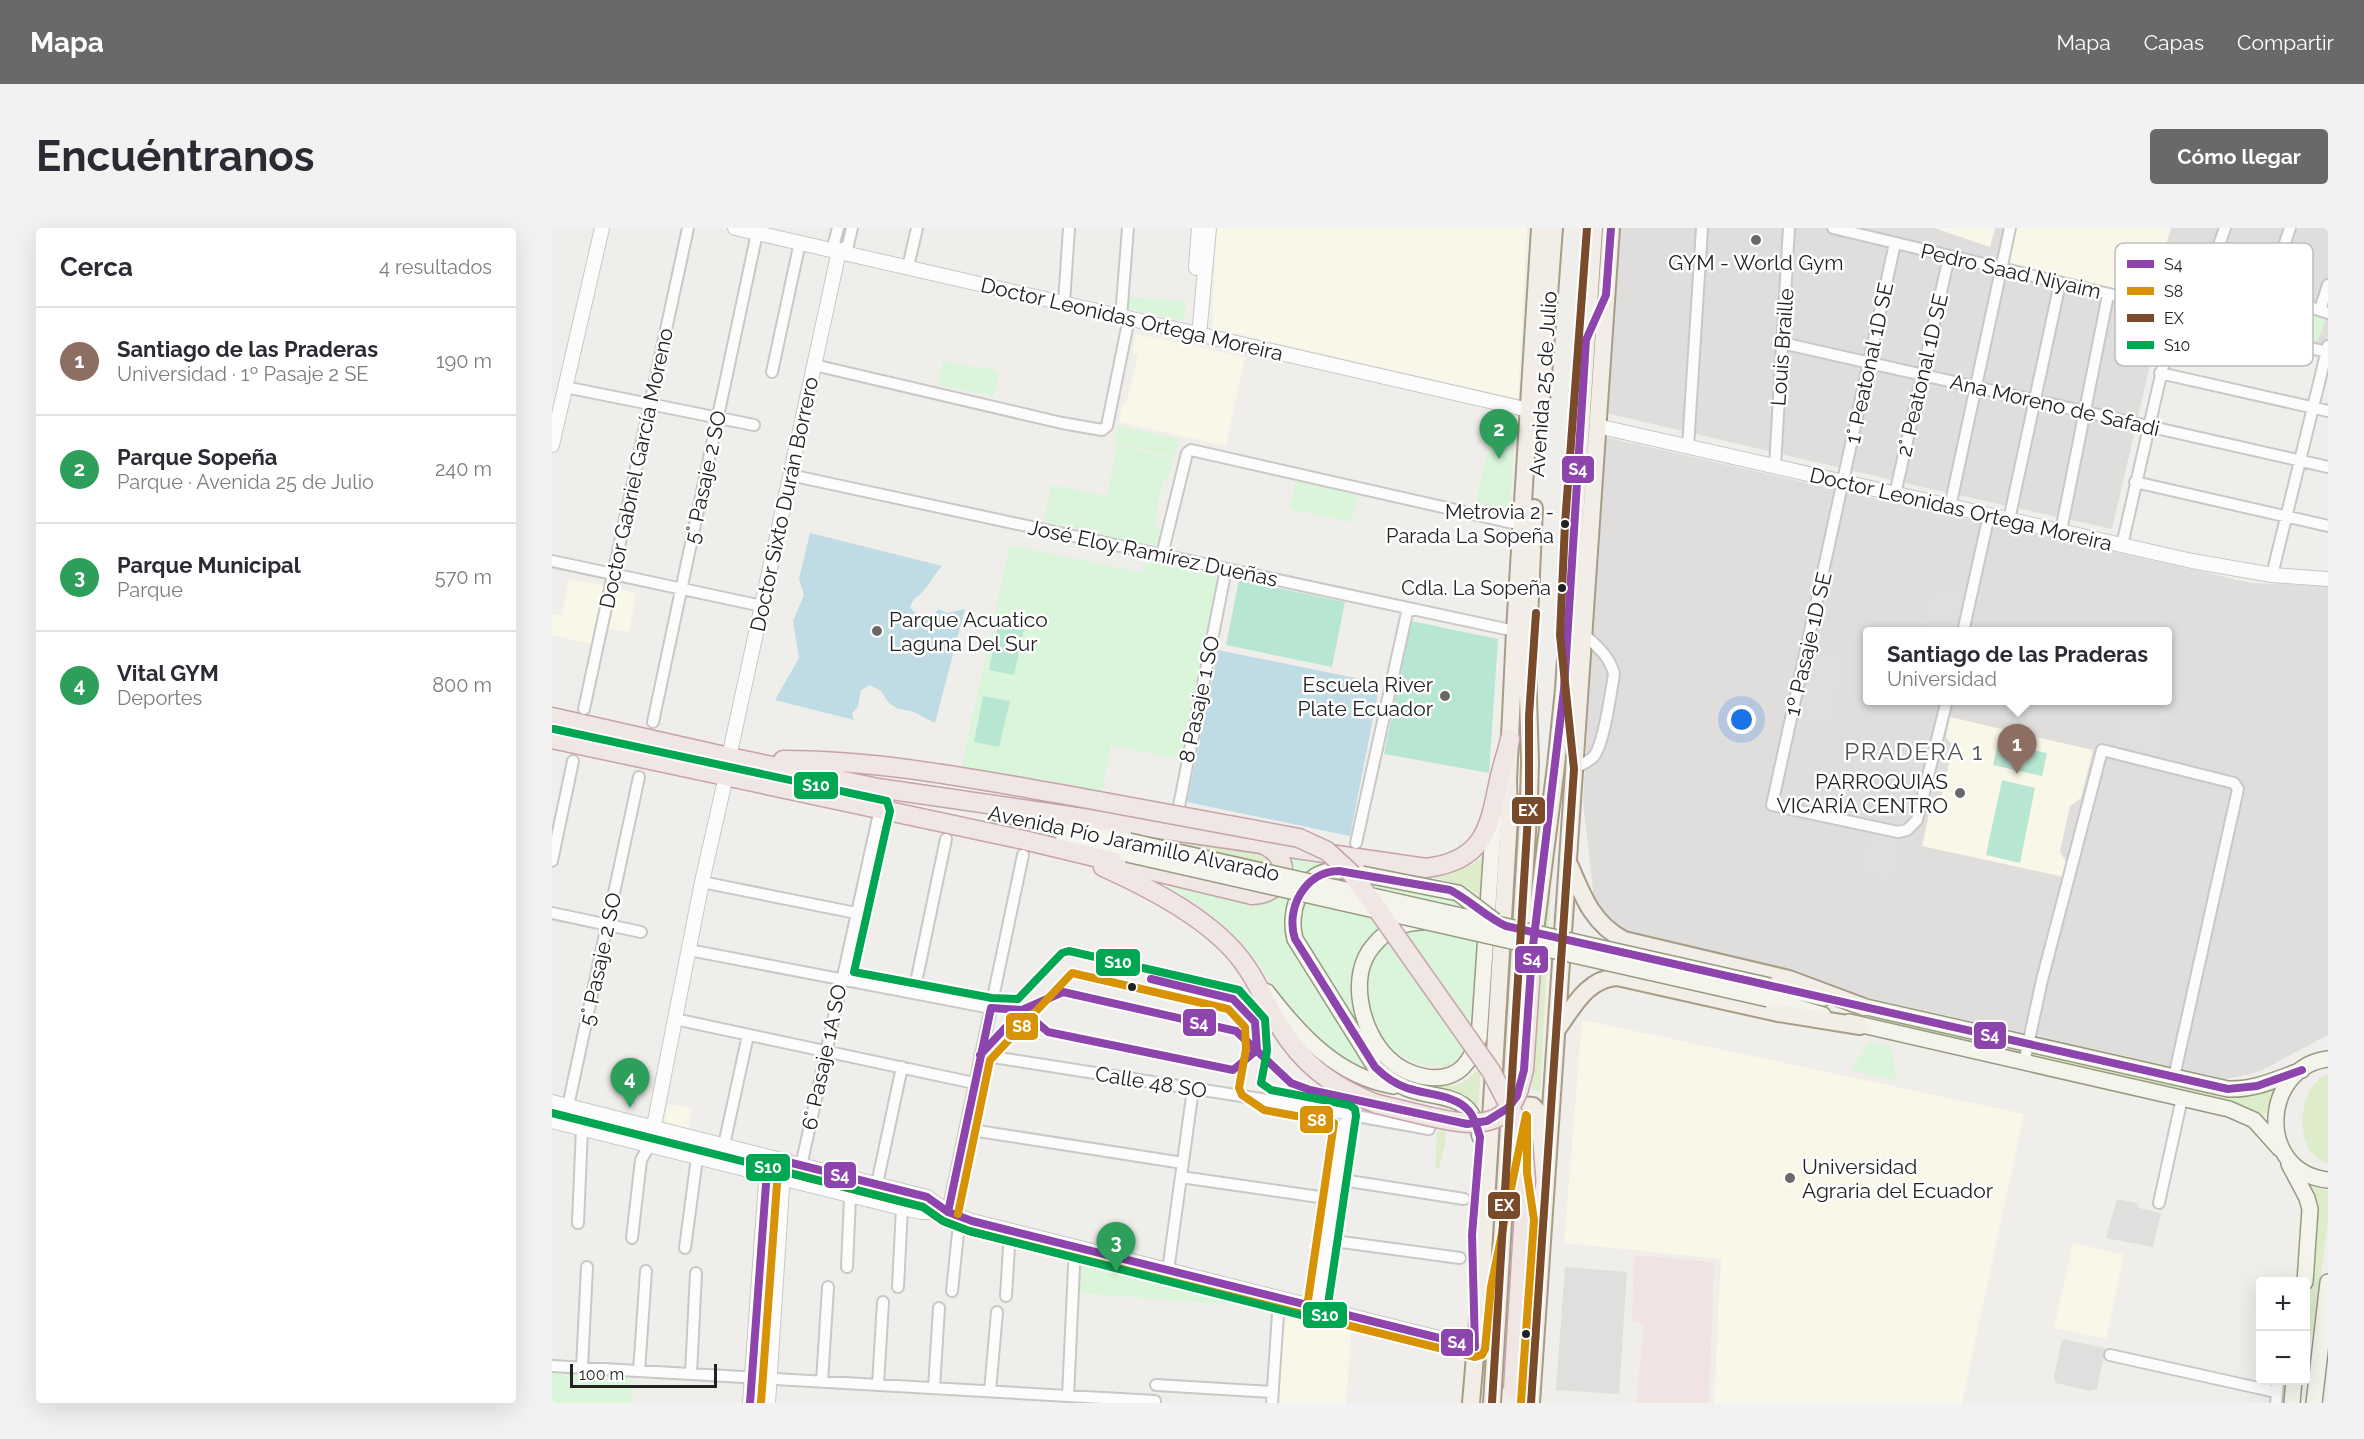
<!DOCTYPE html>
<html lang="es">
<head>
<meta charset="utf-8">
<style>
  :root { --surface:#fff; --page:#f2f2f3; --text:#2b2b33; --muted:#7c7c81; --line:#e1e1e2; --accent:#6a6968 }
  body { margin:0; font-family:Raleway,sans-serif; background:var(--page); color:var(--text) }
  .controls { position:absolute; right:18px; bottom:18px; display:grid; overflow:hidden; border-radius:6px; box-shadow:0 6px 24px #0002 }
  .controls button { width:54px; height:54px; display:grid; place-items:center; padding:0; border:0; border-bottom:2px solid var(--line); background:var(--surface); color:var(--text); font:30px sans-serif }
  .scale { position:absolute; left:18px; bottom:15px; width:147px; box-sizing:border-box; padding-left:6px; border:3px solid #222; border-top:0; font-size:16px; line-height:21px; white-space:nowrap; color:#222; -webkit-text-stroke:4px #fff; paint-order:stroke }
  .you { position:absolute; left:1190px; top:492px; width:21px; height:21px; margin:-15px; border:4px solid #fff; border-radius:50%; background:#1a73e8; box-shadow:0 0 0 9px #1a73e833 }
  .badge { display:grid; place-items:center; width:39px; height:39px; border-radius:50%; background:var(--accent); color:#fff; font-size:20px; font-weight:700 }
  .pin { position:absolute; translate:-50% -50px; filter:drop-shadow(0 2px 3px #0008) }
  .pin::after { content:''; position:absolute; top:32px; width:21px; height:18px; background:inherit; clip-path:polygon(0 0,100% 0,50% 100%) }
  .popup { position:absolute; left:1311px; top:399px; width:309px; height:78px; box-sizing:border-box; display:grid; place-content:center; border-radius:6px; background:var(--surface); filter:drop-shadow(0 2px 4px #0005); font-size:20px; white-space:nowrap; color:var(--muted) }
  .popup b { font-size:22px; color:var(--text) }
  .popup::after { content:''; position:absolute; left:50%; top:100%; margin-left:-12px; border:12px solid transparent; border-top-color:var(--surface) }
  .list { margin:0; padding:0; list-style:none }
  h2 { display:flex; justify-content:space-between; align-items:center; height:78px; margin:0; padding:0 24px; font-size:26px }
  h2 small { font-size:20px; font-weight:400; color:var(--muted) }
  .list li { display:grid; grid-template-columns:39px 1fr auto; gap:18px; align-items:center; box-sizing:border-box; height:108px; padding:0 24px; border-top:2px solid var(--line) }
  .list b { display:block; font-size:22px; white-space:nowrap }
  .list p { margin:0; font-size:20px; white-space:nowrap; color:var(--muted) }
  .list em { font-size:20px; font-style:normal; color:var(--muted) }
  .map { position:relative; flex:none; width:1776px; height:1175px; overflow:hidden; border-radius:6px }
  header { display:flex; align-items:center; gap:36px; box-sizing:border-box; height:84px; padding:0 30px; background:var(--accent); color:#fff }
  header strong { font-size:28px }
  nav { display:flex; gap:33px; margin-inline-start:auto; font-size:21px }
  .intro { display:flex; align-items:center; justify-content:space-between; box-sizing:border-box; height:144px; padding:0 36px }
  h1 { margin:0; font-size:42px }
  .button { padding:15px 27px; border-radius:6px; background:var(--accent); color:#fff; font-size:21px; font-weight:700 }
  main { display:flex; gap:36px; padding:0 36px }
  aside { flex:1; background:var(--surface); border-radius:6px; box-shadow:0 6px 24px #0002 }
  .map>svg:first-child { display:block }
</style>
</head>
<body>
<header>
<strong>Mapa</strong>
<nav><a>Mapa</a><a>Capas</a><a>Compartir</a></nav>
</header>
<div class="intro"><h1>Encuéntranos</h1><a class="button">Cómo llegar</a></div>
<main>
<aside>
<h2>Cerca<small>4 resultados</small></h2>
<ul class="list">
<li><span class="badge" style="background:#8d6e63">1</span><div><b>Santiago de las Praderas</b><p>Universidad · 1º Pasaje 2 SE</p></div><em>190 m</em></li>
<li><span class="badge" style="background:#2e9e5b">2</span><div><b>Parque Sopeña</b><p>Parque · Avenida 25 de Julio</p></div><em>240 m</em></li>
<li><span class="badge" style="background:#2e9e5b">3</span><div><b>Parque Municipal</b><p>Parque</p></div><em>570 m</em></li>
<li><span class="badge" style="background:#2e9e5b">4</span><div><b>Vital GYM</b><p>Deportes</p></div><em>800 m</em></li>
</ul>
</aside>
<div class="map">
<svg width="1776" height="1175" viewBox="0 0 1776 1175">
  <rect width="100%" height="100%" fill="#f0eeeb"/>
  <!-- residential -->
  <path fill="#dfdedc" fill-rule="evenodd" d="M1066,0H1776V118L1610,85L1560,301L1361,257L1054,185Z
    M1052,209L1700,355L1776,358V807L1710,842L1699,846L1674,851L1291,764L1102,714L1065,700L1053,689L1042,670L1031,574ZM1315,404H1615V472H1315Z"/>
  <!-- commercial -->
  <path fill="#f1e3e1" d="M1082,1027L1162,1034L1157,1175H1084L1092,1096L1080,1093Z"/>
  <!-- education -->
  <path fill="#f8f7e8" d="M664,0H975L966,171L660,100Z
    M1382,0H1443L1438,19Z
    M1463,0H1619L1599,72L1454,39Z
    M584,106L693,129L674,218L567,194L570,178L575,174L586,127L580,124Z
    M17,351L55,358L43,417L0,407V386L10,388Z
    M64,361L84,365L77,404L56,400Z
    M1398,489L1541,522L1529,570L1518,578L1508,623L1515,636L1512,649L1370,618L1379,577L1389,571L1401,518L1394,509Z
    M1030,792L1472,886L1410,1175H1162L1169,1031L1012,1015Z
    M116,876L140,880L136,902L112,897Z
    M1521,1015L1572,1027L1554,1111L1502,1100Z
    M730,1078L800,1096L794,1175H725Z"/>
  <!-- grass -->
  <path fill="#ddeccb" d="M566,601L714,625L724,640L565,605Z
    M1002,603L988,864L980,861L992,675Z
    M908,611L910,640L920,637L933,627L931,669L909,656L897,858C911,858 921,848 929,837L926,880L914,868L897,861L893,917L887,940L883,939L901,654L882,650L902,644Z
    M1323,791H1333L1676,869L1695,870L1723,861L1711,892L1689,878L1674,873L1331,796Z
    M1776,846V935C1739,926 1745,857 1776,846Z
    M1757,958L1776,962V992L1762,1101L1757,1113L1755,1102L1766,987L1763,972Z"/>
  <!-- park -->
  <path fill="#daf5da" d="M1662,50L1776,87L1765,114L1632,85Z
    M574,69L634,73L632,93L573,80Z
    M391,133L447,143L442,168L386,157Z
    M944,185L963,188L958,281L924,274Z
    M566,198L627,211L623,229L562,215Z
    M565,217L622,231L617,249L611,252L602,296L609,301L605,320L492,293L499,257L555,268Z
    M744,252L807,265L799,294L738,281Z
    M458,317L591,345L593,333L663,348L669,355L630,532L559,517L550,563L409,540Z
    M734,622L778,633C759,641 736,662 734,685C733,695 737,707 740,717L813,839C802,834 790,830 780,823C738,795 718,743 683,708C656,680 625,664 592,646L693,673Z
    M787,648L899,669L928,689L923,802L912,828L900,835L878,838L861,834L814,808L753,714L748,701L750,676L778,650Z
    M1317,814L1339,819L1345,853L1299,842Z
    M527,1024L712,1075L711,1079L527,1065Z
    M0,1143L81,1148L80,1175H0Z"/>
  <!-- pitch -->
  <path fill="#b7e6d2" d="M687,352L793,374L780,439L674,417Z
    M859,393L946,411L937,545L832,526Z
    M446,397L472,401L462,447L437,442Z
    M431,468L458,473L447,519L422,514Z
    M1446,515L1495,525L1490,548L1441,537Z
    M1450,552L1483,560L1468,635L1434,627Z"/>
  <!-- parking -->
  <path fill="#e0dfde" d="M1379,357L1415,364L1406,403L1369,404Z
    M1265,419L1295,426L1280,493L1274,498L1246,492Z
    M1570,473L1600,478L1620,487L1605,530L1560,520Z
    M1315,601L1351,610L1341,656L1305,647Z
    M1565,971L1584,975L1587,980L1609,985L1601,1019L1554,1010Z
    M1013,1039L1075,1044L1067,1166L1004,1162Z
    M1510,1111L1554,1120L1545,1161L1538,1163L1504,1155L1502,1149Z"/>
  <!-- water -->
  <path fill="#bfdbe3" d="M258,305L390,338C383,345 379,354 373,361C367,369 360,370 358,380L367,387L380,388L387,381L395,385L413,381L383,495L362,484L345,480L337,475L329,463L318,457L309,462L306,478L300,486L302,492L223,472L247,430L241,393L252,367L247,351Z
    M666,422L828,455L798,608L635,574Z"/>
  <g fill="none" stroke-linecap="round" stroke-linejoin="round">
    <defs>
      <path id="minor" d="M286,0L282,15L287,23L296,17L300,0
        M1281,0L1603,77L1611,80L1622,90L1776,124
        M1343,15L1220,577L1346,604L1355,602L1365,592L1395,472
        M356,39L365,0
        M1657,45L1776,85
        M1716,65L1738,0
        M512,75L517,0
        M1768,82L1776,57
        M569,89L576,0
        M1230,115L1776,239
        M262,137L510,195L550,202L555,198L577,90
        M220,144L248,14
        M1608,145L1776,183
        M13,159L202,197
        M1136,219L1150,0
        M1223,238L1237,0
        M238,247L963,403
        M1583,254L1776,298
        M1343,266L1397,29
        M1398,279L1458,0
        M1457,292L1508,55
        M1509,303L1556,67
        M1570,317L1622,90L1657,45L1673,0
        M610,327L635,225L639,222L970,297
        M0,333L210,378
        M1720,347L1776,118
        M1411,404L1437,287
        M32,481L136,0
        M101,494L205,5
        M1022,541C1028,537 1037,534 1042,528C1052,516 1059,464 1062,446C1058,428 1044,418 1031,405
        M624,593L674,341
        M804,615L856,380
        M0,633L21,533
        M150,654L304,685
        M0,685L89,704
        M137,722L439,780
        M362,764L394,611
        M123,791L422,855
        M428,827L715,872L877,901
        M1472,835L1490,752L1550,522L1682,555L1686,561L1622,849
        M16,878L87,549
        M413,901L631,935
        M172,917L196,807
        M249,938L328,581
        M629,949L781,971
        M784,951L912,971
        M325,956L350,839
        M1607,975L1630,870
        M396,984L471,627
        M26,995L30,900
        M80,1010L89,932L97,918
        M775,1012L908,1030
        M133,1020L145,930
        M295,1039L298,968
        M616,1043L641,861
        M346,1059L350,980
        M400,1063L406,1005L410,990
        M454,1068L458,1002
        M765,1081L794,887
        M1558,1127L1724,1164
        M0,1138L603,1173
        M30,1140L35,1039
        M87,1143L94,1043
        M139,1146L144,1045
        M270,1154L276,1059
        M326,1157L331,1074
        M604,1157L721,1164
        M382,1160L387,1080
        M438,1163L445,1084
        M516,1168L523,1018
        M720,1175L727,1071
        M1724,1175L1726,1152"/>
      <path id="tertiary" d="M183,0L977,182
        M644,40L647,0
        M647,107L657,0
        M1045,198L1640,333L1720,347L1776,351
        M0,217L50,0
        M177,529L287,23
        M0,874L375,969L396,984L420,993L923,1119
        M0,893L350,980L371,984H396
        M100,908L150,654L174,548
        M198,1175L215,940
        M216,1175L231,944"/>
      <path id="secondary" d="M445,585L577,613
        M511,613L575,626
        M801,645C794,644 786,642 778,643C747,647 736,686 743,711L823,839C832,848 842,855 854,860C890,874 918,861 928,909
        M870,694C850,695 835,701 822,717C795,747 809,804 836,830C854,848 891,859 911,839C919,831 923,821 927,810L942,588
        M1218,758L1272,770
        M715,764C748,807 786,849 842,858
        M1216,771L1271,787
        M1301,776L1676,861C1703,862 1725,851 1750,842
        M1297,794L1677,881L1702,892L1728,921
        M1776,831C1710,839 1703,944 1776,952
        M1737,936L1755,970L1758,981L1753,1054
        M1740,1175L1742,1152
        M1762,1175L1776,1054"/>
      <path id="primary" d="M989,174L1002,0
        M1018,638C1031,669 1041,696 1072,712L1237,751L1312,779
        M981,719L1004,538L1012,461L1042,0
        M1006,800C1022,778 1035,751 1065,749L1226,785L1308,798
        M961,893L963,883L968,877L981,878L986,884L985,944L988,965
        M919,1175L929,1058L957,590L956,552L963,403L988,0
        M940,1175L977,571L978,534L975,435L982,280
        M979,1175L1059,0"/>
      <path id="trunk" d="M0,489L177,529L326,560L874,640C932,633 937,601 947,552C950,538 955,524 958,511
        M0,511L472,612L700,667C735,666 743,630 710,616
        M231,532C325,532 416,550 509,566
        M551,639C598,660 663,693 693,737C705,753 712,772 722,789C748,835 777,857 825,876
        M967,861L972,842L980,726"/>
    </defs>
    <!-- minor casing -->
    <use href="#minor" stroke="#c9c8c7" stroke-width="14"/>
    <!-- tertiary casing -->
    <use href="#tertiary" stroke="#c9c8c7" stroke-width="16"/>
    <!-- secondary casing -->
    <use href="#secondary" stroke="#999a82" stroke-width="18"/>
    <!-- primary casing -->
    <use href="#primary" stroke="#a79c86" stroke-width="20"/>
    <!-- trunk casing -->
    <use href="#trunk" stroke="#c5a2ac" stroke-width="21"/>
    <!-- minor -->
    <use href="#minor" stroke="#fdfcfc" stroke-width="10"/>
    <!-- tertiary -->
    <use href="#tertiary" stroke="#fdfcfc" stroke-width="14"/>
    <!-- secondary -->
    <use href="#secondary" stroke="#f4f4ed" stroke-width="15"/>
    <!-- primary -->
    <use href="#primary" stroke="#f3ede7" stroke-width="16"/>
    <!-- trunk -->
    <use href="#trunk" stroke="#f0e6e4" stroke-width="18"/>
    <defs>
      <path id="secondary-bridge" d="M577,613L1218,758
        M575,626L1216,771
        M810,646L906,665L943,693"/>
      <path id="trunk-bridge" d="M509,566L747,610L775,623L801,647L939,843L964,891L971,915L974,952L961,1161
        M825,876C842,880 859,884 875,888C912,896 952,906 967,861"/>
    </defs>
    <!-- secondary-bridge casing -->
    <use href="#secondary-bridge" stroke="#999a82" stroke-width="18" stroke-linecap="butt"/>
    <!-- trunk-bridge casing -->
    <use href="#trunk-bridge" stroke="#c5a2ac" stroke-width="21" stroke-linecap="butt"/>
    <!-- secondary-bridge -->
    <use href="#secondary-bridge" stroke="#f4f4ed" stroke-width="15"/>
    <!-- trunk-bridge -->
    <use href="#trunk-bridge" stroke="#f0e6e4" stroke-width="18"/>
    <defs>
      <path id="bus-1" d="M428,827L470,782L511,764L684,803L739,855L758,862L915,896L935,893L956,880L965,868L972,842L980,726L1012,461L1034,112L1054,67L1059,0
        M396,984L439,780L470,782L496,804L681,842L705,822L703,794L681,771L599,751
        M198,1175L216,929L375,969L396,984L420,993L923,1119L920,1007L928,909C925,900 923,890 917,883C903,866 874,867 855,860C843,856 832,848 823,839L743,711C733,681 753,643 787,643L898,662C918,672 934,689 954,698L1676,861L1705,858L1750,842"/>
      <path id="bus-2" d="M406,986L438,832L520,745L676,781L693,799L694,821L687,860L690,867L712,882L782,895L755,1079
        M209,1175L226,942L371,979L391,993L417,1003L923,1129L930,1127L933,1121L939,1059L974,887L975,888V945L982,992L969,1174"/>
      <path id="bus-3" d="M940,1175L977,571V488L984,385
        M979,1175L1022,541L1008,407L1013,296L1035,0"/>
      <path id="bus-4" d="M0,885L371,979L391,993L417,1003L765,1091L772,1089L775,1083L804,888L803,881L797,877L719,862L709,855L715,823L713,791L687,762L517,723L510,725L466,771L440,770L302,744L338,583L335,573L2,501"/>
    </defs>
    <!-- bus-1 casing -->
    <use href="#bus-1" stroke="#fff" stroke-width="12"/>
    <!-- bus-2 casing -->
    <use href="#bus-2" stroke="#fff" stroke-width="12"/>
    <!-- bus-3 casing -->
    <use href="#bus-3" stroke="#fff" stroke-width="12"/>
    <!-- bus-4 casing -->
    <use href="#bus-4" stroke="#fff" stroke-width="12"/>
    <!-- bus-1 -->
    <use href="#bus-1" stroke="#8e44ad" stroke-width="8"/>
    <!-- bus-2 -->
    <use href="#bus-2" stroke="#d79205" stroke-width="8"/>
    <!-- bus-3 -->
    <use href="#bus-3" stroke="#7a4b2a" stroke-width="8"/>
    <!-- bus-4 -->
    <use href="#bus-4" stroke="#00a651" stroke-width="8"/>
  </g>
  <!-- markers -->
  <g fill="#6a6968" stroke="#fff" stroke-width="2">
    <circle cx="1204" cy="12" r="6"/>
    <circle cx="325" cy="403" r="6"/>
    <circle cx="893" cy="468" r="6"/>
    <circle cx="1408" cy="565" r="6"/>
    <circle cx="1238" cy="950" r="6"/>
  </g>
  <g fill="#222" stroke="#fff" stroke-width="2">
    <circle cx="1013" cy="296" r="5"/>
    <circle cx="1010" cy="360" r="5"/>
    <circle cx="580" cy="759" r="5"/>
    <circle cx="974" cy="1106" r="5"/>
  </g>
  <g text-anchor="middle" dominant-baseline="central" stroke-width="5" stroke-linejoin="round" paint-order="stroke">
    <!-- bus labels -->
    <g font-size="20" fill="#222" stroke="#fff" text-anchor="end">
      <text x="1002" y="284">Metrovia 2 -<tspan x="1002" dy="24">Parada La Sopeña</tspan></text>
      <text x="999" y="360">Cdla. La Sopeña</text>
    </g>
    <!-- poi labels -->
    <g font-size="21" fill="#222" stroke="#fff" text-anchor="start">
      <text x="1204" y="34" text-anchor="middle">GYM - World Gym</text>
      <text x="337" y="391">Parque Acuatico<tspan x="337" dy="24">Laguna Del Sur</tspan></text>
      <text x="881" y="456" text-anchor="end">Escuela River<tspan x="881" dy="24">Plate Ecuador</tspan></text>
      <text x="1396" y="553" text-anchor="end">PARROQUIAS<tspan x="1396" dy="24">VICARÍA CENTRO</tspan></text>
      <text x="1250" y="938">Universidad<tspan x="1250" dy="24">Agraria del Ecuador</tspan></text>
    </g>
    <!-- street labels -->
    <g font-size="21" fill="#222" stroke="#fff">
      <text transform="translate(1459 43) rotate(13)">Pedro Saad Niyaim</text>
      <text transform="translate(580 91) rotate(13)">Doctor Leonidas Ortega Moreira</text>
      <text transform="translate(1230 119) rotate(-86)">Louis Braille</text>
      <text transform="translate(1317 135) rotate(-78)">1° Peatonal 1D SE</text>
      <text transform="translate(1370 147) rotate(-77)">2° Peatonal 1D SE</text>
      <text transform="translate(991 156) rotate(-86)">Avenida 25 de Julio</text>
      <text transform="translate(1503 177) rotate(13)">Ana Moreno de Safadi</text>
      <text transform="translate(84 240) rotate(-78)">Doctor Gabriel García Moreno</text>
      <text transform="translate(153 249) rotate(-78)">5° Pasaje 2 SO</text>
      <text transform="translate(232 276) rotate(-78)">Doctor Sixto Durán Borrero</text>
      <text transform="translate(1409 281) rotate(13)">Doctor Leonidas Ortega Moreira</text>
      <text transform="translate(601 325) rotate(12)">José Eloy Ramírez Dueñas</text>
      <text transform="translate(1256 416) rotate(-77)">1º Pasaje 1D SE</text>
      <text transform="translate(647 471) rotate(-78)">8 Pasaje 1 SO</text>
      <text transform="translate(582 615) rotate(12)">Avenida Pío Jaramillo Alvarado</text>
      <text transform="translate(48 731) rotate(-78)">5° Pasaje 2 SO</text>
      <text transform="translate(272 829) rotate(-78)">6° Pasaje 1A SO</text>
      <text transform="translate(599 854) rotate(9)">Calle 48 SO</text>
    </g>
    <!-- quarter labels -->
    <g font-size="24" letter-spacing="1.5" fill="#555" stroke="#fff">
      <text x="1362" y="523">PRADERA 1</text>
    </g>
  </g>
  <!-- legend -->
  <rect x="1563" y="15" width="198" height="123" rx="9" fill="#fff" stroke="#bdbdbd" stroke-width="1.5"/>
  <rect x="1575" y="32" width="27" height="8" fill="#8e44ad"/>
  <rect x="1575" y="59" width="27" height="8" fill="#d79205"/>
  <rect x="1575" y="86" width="27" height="8" fill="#7a4b2a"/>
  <rect x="1575" y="113" width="27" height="8" fill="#00a651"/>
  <g font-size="16" fill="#222">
    <text x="1612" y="42">S4</text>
    <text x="1612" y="69">S8</text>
    <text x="1612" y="96">EX</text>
    <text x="1612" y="123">S10</text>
  </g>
  <g stroke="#fff" stroke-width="2">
    <rect x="1009" y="227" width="34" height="29" rx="6" fill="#8e44ad"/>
    <rect x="241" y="543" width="46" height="29" rx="6" fill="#00a651"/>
    <rect x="959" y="568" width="35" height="29" rx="6" fill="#7a4b2a"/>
    <rect x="962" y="717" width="35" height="29" rx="6" fill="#8e44ad"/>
    <rect x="543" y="720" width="46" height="29" rx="6" fill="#00a651"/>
    <rect x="630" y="780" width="35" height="29" rx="6" fill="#8e44ad"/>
    <rect x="453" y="784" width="34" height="29" rx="6" fill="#d79205"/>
    <rect x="1421" y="793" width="34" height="29" rx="6" fill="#8e44ad"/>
    <rect x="747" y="877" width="35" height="29" rx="6" fill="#d79205"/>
    <rect x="193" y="925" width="46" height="29" rx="6" fill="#00a651"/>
    <rect x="271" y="933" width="34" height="28" rx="6" fill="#8e44ad"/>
    <rect x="935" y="963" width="34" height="29" rx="6" fill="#7a4b2a"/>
    <rect x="750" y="1073" width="46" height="28" rx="6" fill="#00a651"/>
    <rect x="888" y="1100" width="34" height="29" rx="6" fill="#8e44ad"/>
  </g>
  <g font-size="16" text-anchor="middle" font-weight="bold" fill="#fff">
    <text x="1026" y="247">S4</text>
    <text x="264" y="563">S10</text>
    <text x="976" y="588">EX</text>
    <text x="980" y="737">S4</text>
    <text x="566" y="740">S10</text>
    <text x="647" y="801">S4</text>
    <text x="470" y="804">S8</text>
    <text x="1438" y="813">S4</text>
    <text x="765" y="898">S8</text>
    <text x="216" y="945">S10</text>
    <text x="288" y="953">S4</text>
    <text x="952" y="983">EX</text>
    <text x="773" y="1093">S10</text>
    <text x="905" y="1120">S4</text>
  </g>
</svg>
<div class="controls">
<button>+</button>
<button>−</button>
</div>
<div class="scale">100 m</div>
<div class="you"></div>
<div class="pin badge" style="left:1465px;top:546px;background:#8d6e63">1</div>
<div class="popup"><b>Santiago de las Praderas</b>Universidad</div>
<div class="pin badge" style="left:947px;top:231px;background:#2e9e5b">2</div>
<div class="pin badge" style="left:564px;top:1044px;background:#2e9e5b">3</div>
<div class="pin badge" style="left:78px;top:880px;background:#2e9e5b">4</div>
</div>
</main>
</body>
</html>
